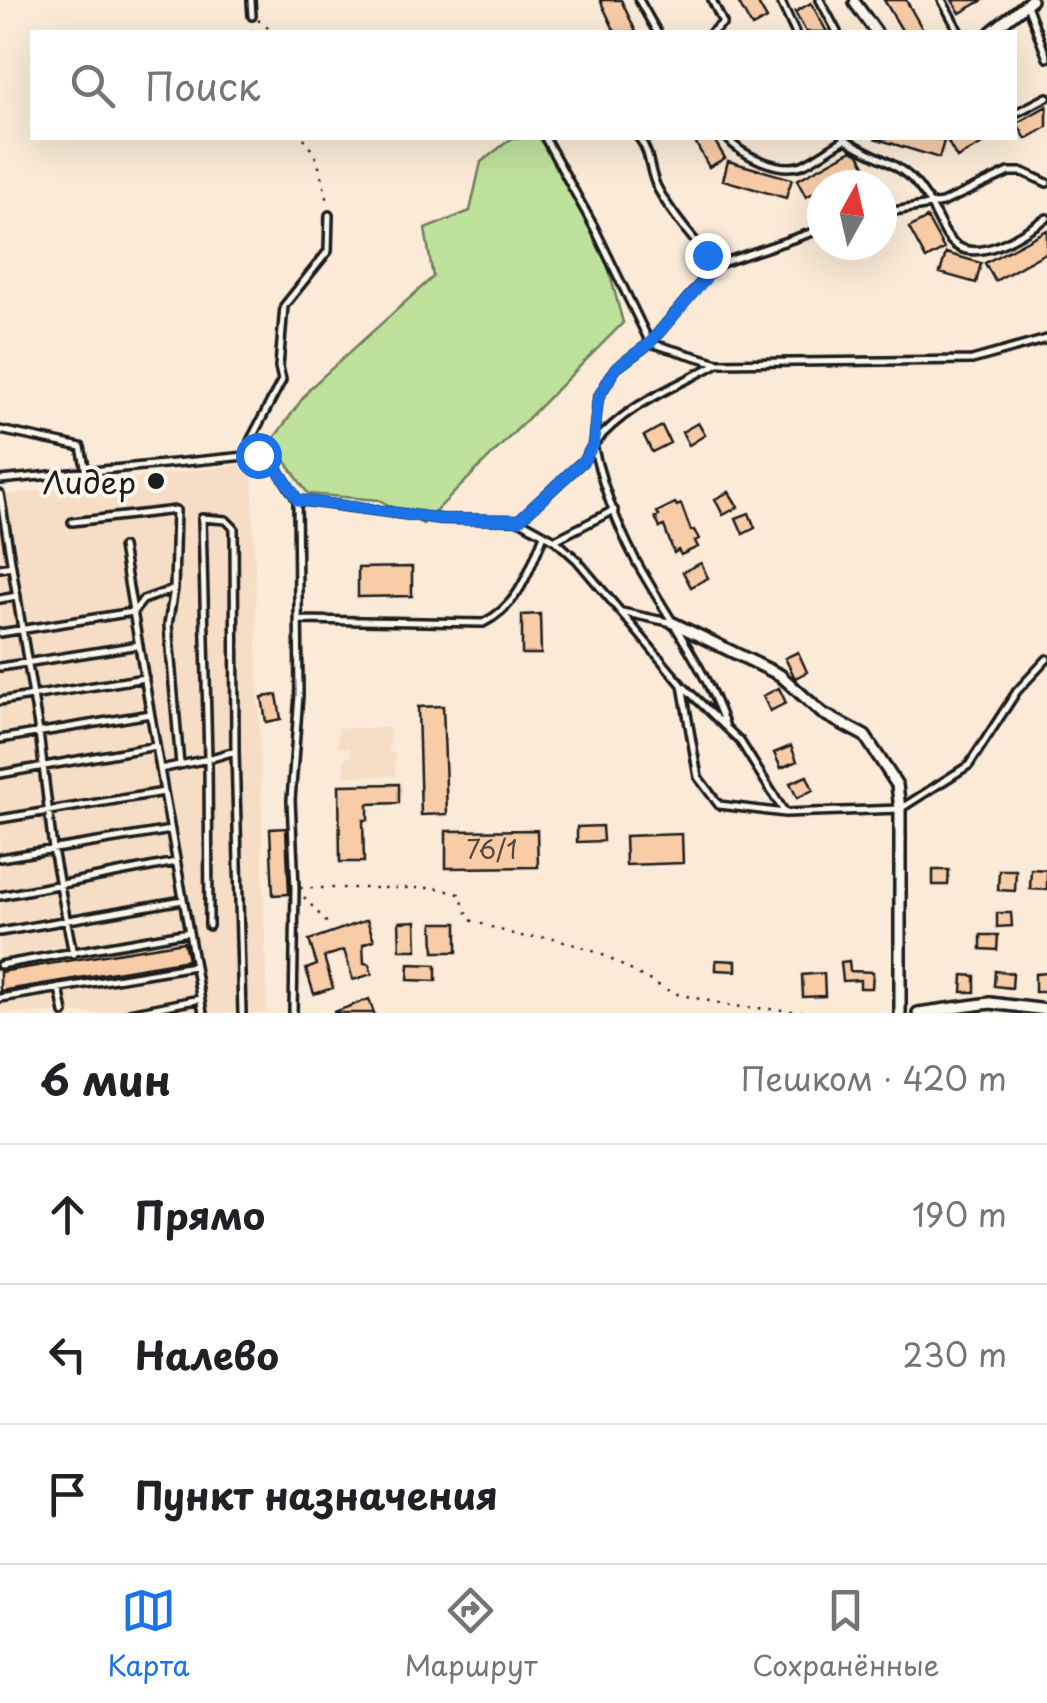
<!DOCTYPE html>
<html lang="ru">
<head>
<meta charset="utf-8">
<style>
  :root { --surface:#fff; --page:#f2f2f2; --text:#202124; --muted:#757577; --line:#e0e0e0; --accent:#1a73e8 }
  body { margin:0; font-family:"Playpen Sans",sans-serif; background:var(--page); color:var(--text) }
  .compass { position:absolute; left:807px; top:170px; width:90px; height:90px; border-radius:50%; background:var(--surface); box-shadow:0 10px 40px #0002; rotate:8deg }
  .stop { position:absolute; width:30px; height:30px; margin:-22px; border:8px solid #1a73e8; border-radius:50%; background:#fff }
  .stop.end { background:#1a73e8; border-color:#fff; box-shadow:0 2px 10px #0008 }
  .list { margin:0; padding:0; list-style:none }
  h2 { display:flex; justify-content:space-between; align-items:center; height:130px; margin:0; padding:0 40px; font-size:42px }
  h2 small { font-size:32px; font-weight:400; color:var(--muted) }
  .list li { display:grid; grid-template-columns:65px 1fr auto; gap:30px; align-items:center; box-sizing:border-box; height:140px; padding:0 40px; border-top:2px solid var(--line) }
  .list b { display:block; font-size:38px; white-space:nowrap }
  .list em { font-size:32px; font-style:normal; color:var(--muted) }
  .icon { flex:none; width:55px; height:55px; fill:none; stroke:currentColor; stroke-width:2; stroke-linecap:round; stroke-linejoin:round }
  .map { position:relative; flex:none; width:1047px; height:1013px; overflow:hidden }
  .search { position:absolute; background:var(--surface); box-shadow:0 10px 40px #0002; left:30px; right:30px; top:30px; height:110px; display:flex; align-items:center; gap:25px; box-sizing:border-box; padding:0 35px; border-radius:0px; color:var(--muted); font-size:38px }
  .sheet { height:550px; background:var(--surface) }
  nav { display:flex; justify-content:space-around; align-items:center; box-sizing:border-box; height:140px; border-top:2px solid var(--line); background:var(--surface); font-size:28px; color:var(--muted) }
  nav a { display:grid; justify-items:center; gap:5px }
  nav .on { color:var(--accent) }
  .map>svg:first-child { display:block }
</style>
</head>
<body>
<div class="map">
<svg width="1047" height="1013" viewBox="0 0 1047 1013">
  <rect width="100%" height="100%" fill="#faead7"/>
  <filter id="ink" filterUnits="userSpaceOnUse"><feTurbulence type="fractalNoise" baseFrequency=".01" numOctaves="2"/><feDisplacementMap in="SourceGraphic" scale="20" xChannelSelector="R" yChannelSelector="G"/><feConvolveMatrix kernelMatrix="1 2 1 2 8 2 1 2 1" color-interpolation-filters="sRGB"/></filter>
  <g filter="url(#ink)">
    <!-- built -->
    <path fill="#f5ddc6" d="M252,463L267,1013H0V496Z
      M338,728H390L389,752L395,753V776H344L345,757H350V748L338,747Z"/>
    <!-- green -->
    <path fill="#bee19b" stroke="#6d7e5c" stroke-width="2.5" d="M512,138H544L607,263L623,323L423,524L379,500L308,494L272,441L310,388L433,277L425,229L470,211L481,162Z"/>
    <!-- building -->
    <path fill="#f8cca7" stroke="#1c1c1c" stroke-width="2.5" d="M600,0H621L636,32H615Z
      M737,0H756L767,19L752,27Z
      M884,0H906L924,32H903Z
      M952,0H983L960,13Z
      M811,3L827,32H806L795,12Z
      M1047,106V127L1026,139L1017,123Z
      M693,138H713L725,158L709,167Z
      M874,138H933L944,141L939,158Z
      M957,138H993L957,158L948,142Z
      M852,150L859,154L865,165L828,185H822V188L806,197L797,180Z
      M728,161L792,179L786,198L723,180Z
      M927,218L944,249L926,259L909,228Z
      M1047,230V252L995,281L985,263Z
      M946,253L981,263L976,283L940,273Z
      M698,423L705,435L689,445L682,432Z
      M662,426L670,443L652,452L644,436Z
      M729,492L738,507L723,515L715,499Z
      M675,503L677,506L681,504L691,531L694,530L699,539L695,541L698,547L681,555L678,550L674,553L664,526L660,528L655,517L659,516L657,512Z
      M749,513L755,528L743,534L736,518Z
      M701,563L708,578L691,587L683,572Z
      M412,567V596L358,597V568Z
      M540,614L541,654H522V615Z
      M798,652L807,672L795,678L785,658Z
      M779,688L786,703L770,711L763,696Z
      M277,695L281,719L266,722L262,697Z
      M443,706L447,814L421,815L418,707Z
      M791,746L797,761L781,768L774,753Z
      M807,776L813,790L797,798L790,783Z
      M399,784V803L368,804V820H363L364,862H340L339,785Z
      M602,826L603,841L577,842V827Z
      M286,828L289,894L273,895L270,829Z
      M537,830L538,867L446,868V831Z
      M682,834L683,863L626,865L625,836Z
      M1031,869L1047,870V890L1030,889Z
      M933,870H949L948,885H933Z
      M999,870H1016L1015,891L998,890Z
      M997,913H1011L1012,926L997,927Z
      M367,920L374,940L363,944L364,963L369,964L372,974L353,980L344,950L324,957L333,988L314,994L306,969L317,965L309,940Z
      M416,921L417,950H400L399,922Z
      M433,923H457V952H434Z
      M981,935H998L997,950L981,949Z
      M184,942L188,960L0,991V972Z
      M716,960L736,961V971L716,970Z
      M849,961L850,971L873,972L872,988H860V980L843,981L841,962Z
      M409,964L436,965V981L408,980Z
      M995,971L1013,973L1012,988L994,986Z
      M824,973L825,996L803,997L802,975Z
      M1047,973V992H1035V974Z
      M963,975L975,976V992H962Z
      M369,999L374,1013H334V1012Z"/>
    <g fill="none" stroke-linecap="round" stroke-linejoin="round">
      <defs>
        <path id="lane" d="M251,0L252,16
          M639,0L657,32
          M780,0L795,32
          M820,0L837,32
          M942,0L959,32
          M1027,5L1047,58
          M712,32L723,23L712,0
          M1018,112L1047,97
          M545,138L594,227L650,343L718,363L972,360L1047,339
          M639,138C652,154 648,171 658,189C674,218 695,240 715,266
          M727,138C741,155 779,173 802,165C816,159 831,147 844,140
          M844,138C864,153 892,160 911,178C928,195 933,211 944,231C967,275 1020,234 1047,218
          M882,213L942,203L1009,172H1023L1047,183
          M716,265L822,229
          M718,363C671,390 629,402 593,445C602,484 617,525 636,561C666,615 704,665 725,724
          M0,430L81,447L86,471
          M0,480L256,455
          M0,494L39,732L53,849L73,954
          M297,500L441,519L519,520L584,460L593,445L598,398L615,369L650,343L715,266
          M519,520L555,540L577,560L682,685L698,777L719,805L785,813L900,809L969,765L1017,691L1047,659
          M555,540L614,510
          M0,568L12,566
          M174,589L168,625L180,765
          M0,599L17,596
          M622,612L673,623
          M300,620L483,623C520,605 529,570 544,535
          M0,633L133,612L143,600L174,589L176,510L72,522
          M0,667L139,645
          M684,687L740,741L785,813
          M0,701L145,678
          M0,739L150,714
          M235,751L208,759L202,518L226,520L234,528L235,751L242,1013
          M160,769L208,759L209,926
          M0,774L156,746
          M0,819L164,792L122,547
          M0,858L171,830
          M0,896L176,862
          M0,932L183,900
          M189,932L203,1013
          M0,965L189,932L164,792
          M59,988L64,1013
          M0,998L194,966
          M130,1013L200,999
          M293,1013L295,888L291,800L299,695L297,500L274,463L258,455L250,441L282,380L279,367L284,306L328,251L329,215"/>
        <path id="street" d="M855,3L876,32
          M991,32L1031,0
          M673,623L780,675L822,713L865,736L897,785L900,809V1013
          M918,1013L990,1003L1047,1010"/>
      </defs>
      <!-- lane casing -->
      <use href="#lane" stroke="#1c1c1c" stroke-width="12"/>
      <!-- street casing -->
      <use href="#street" stroke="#1c1c1c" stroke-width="16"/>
      <!-- path -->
      <path stroke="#1c1c1c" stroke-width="2.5" stroke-dasharray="2.5 8" stroke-linecap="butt" d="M258,20L273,32
        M252,32V23
        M304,138L317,159L329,206
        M300,888H436L459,894L470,920L519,936L554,938L599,953L673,993L732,1006L819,1013
        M304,897L328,924"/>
      <!-- lane -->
      <use href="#lane" stroke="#fbf7ec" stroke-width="5"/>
      <!-- street -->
      <use href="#street" stroke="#fbf7ec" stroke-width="9"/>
    </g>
  </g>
  <g fill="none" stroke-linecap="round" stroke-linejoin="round" filter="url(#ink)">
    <!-- route -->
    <path stroke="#1a73e8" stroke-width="12" d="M258,455L274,464L298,500L441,519L519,520L584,460L593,445L598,398L615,369L650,343L716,266L707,255"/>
  </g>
  <!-- markers -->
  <circle fill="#1c1c1c" stroke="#fbf7ec" stroke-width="4" cx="156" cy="481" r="10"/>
  <g text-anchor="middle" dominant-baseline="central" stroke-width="8" stroke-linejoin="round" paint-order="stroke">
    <!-- number labels -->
    <g font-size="25" fill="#53483f">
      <text x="492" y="849">76/1</text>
    </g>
    <!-- poi labels -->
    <g font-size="30" fill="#1c1c1c" stroke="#fbf7ec" text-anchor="end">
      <text x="136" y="481">Лидер</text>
    </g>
  </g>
</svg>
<svg class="compass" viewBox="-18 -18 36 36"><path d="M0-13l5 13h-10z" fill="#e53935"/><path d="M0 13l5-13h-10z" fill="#757577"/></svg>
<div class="stop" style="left:258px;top:455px"></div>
<div class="stop end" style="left:707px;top:255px"></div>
<div class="search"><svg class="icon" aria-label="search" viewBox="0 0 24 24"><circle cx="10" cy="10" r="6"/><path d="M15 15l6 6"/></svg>Поиск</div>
</div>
<section class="sheet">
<h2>6 мин<small>Пешком · 420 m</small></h2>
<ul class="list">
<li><svg class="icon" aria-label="ahead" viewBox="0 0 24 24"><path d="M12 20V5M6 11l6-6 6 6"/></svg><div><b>Прямо</b></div><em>190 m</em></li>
<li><svg class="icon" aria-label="left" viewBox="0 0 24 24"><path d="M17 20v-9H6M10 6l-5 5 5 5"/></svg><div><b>Налево</b></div><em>230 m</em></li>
<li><svg class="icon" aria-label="arrive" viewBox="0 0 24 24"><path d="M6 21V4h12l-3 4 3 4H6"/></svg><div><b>Пункт назначения</b></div></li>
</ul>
</section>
<nav>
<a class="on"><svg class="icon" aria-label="map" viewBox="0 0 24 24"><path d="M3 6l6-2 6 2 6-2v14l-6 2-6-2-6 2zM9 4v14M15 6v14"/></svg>Карта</a>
<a><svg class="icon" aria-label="directions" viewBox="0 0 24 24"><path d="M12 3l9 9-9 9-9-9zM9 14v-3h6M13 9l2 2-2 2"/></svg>Маршрут</a>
<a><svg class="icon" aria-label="saved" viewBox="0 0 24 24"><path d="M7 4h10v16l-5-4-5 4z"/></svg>Сохранённые</a>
</nav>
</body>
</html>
